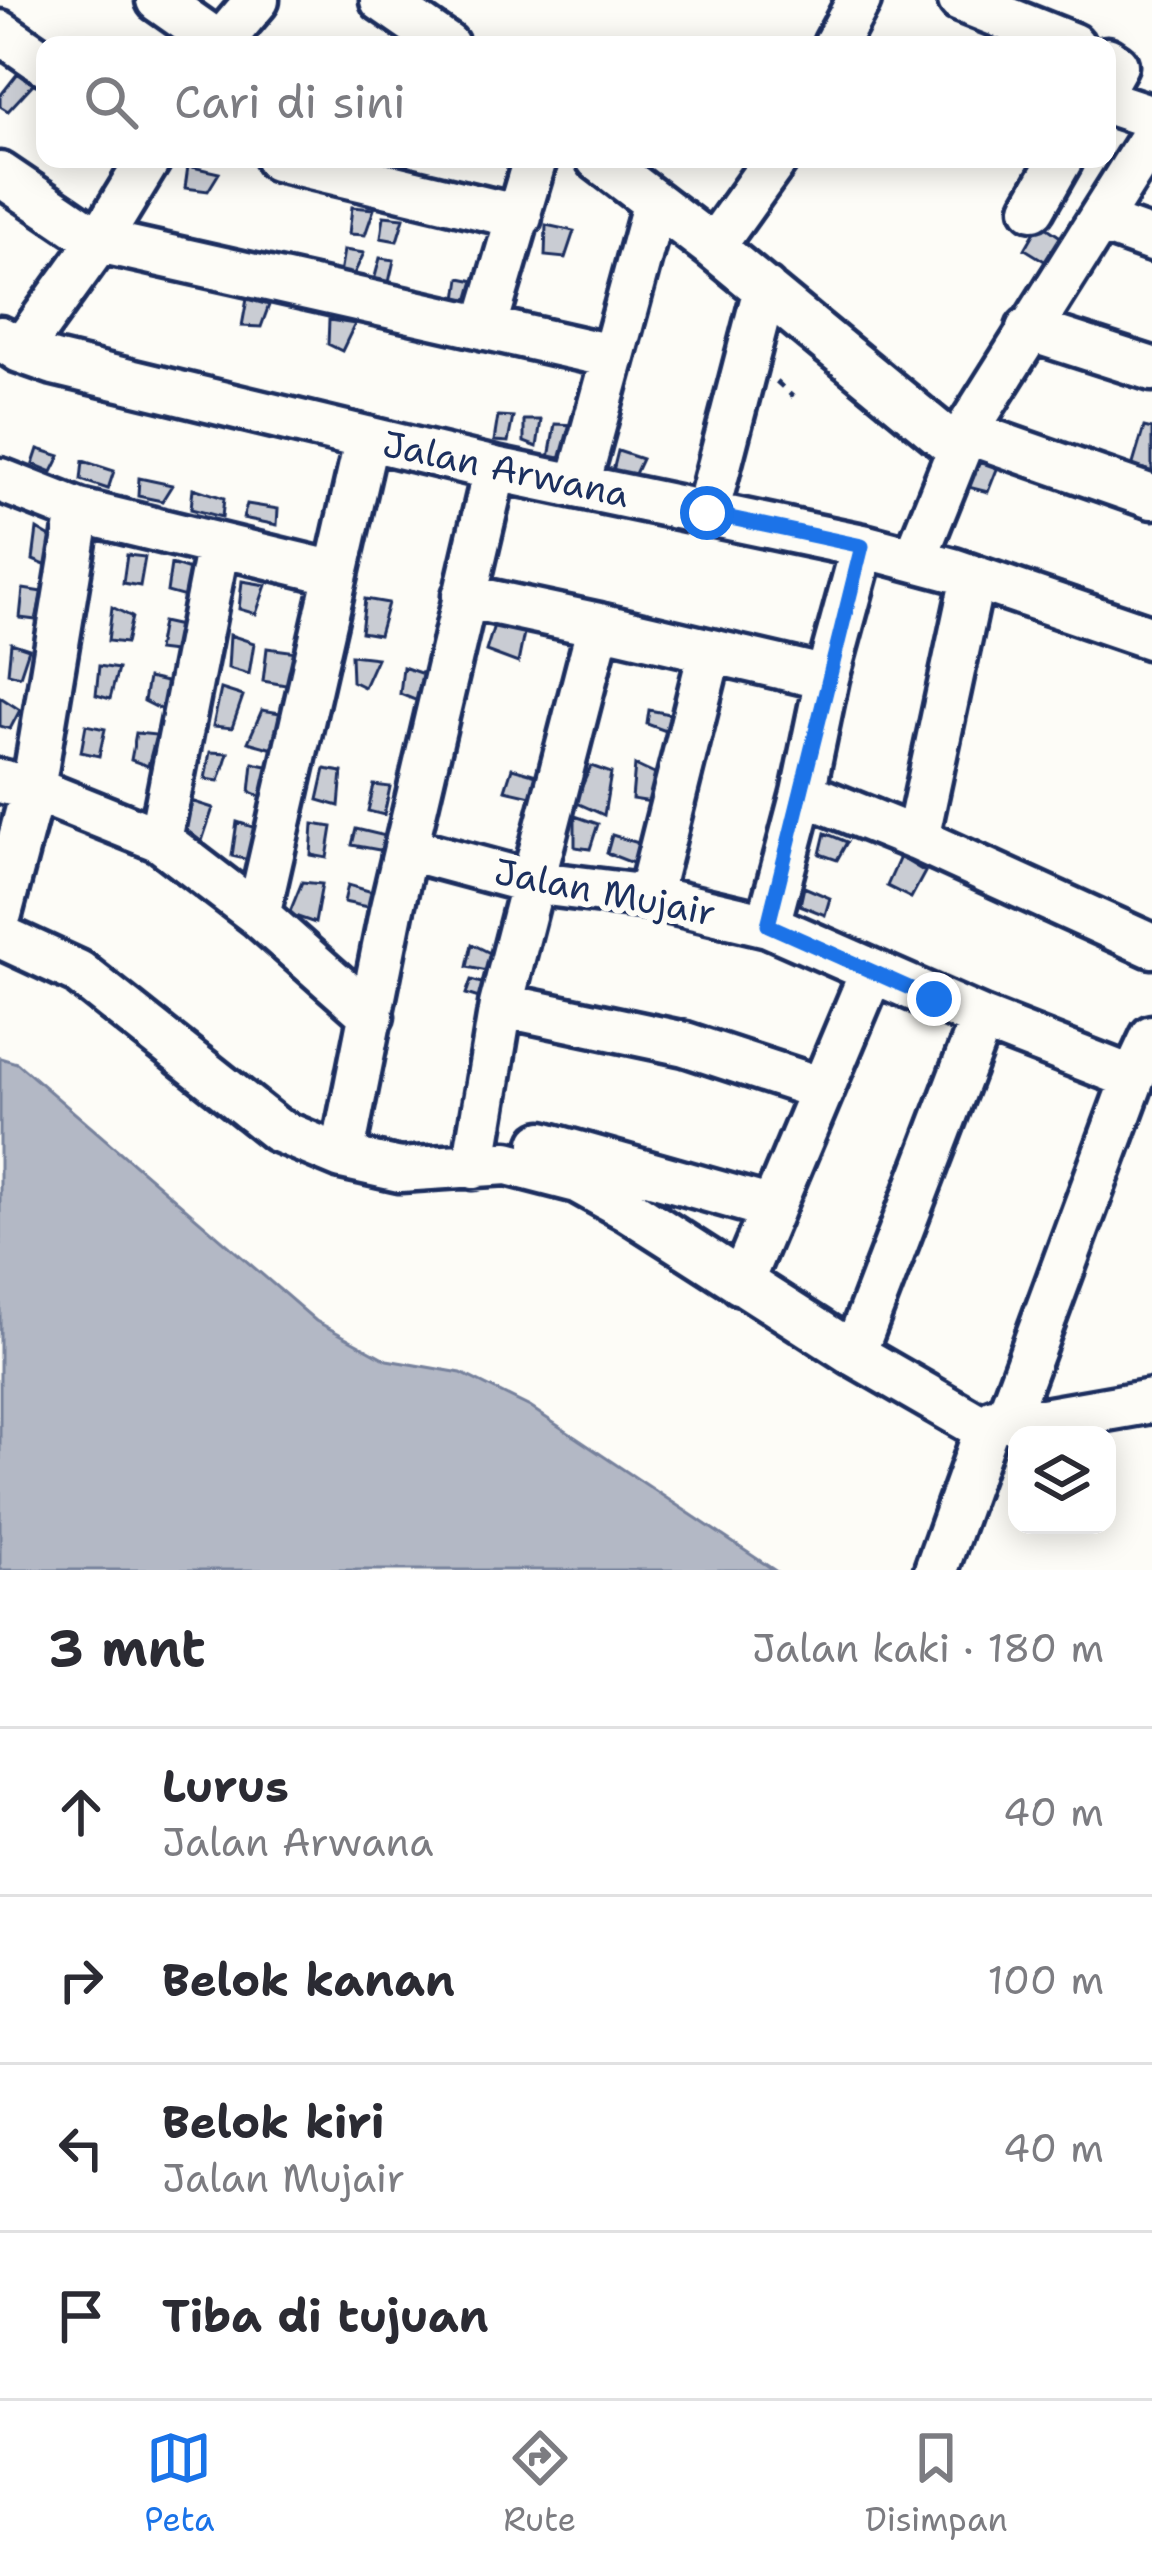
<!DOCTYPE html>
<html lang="id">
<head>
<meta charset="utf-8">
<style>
  :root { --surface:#fff; --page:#f7f7f7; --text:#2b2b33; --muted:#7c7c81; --line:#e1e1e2; --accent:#1a73e8 }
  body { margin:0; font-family:"Shantell Sans",sans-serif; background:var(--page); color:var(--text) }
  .controls { position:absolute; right:36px; bottom:36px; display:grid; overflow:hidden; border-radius:24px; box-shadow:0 6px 30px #0003 }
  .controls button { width:108px; height:108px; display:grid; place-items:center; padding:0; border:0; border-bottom:3px solid var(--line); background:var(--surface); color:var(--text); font:60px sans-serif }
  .stop { position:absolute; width:36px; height:36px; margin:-27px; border:9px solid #1a73e8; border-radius:50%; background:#fff }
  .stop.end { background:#1a73e8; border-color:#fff; box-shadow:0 3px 12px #0008 }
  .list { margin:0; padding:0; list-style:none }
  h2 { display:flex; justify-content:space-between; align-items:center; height:156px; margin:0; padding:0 48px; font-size:51px }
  h2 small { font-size:39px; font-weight:400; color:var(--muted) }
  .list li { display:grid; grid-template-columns:78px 1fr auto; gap:36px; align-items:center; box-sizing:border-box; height:168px; padding:0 48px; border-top:3px solid var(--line) }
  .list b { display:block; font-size:45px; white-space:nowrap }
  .list p { margin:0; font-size:39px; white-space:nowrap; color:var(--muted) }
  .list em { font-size:39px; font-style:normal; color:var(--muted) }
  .icon { flex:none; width:66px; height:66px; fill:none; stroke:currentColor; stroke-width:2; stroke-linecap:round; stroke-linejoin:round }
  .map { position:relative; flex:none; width:1152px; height:1570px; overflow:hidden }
  .search { position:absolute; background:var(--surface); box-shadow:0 6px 30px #0003; left:36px; right:36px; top:36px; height:132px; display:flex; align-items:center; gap:30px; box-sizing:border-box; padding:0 42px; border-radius:24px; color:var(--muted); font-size:45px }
  .sheet { height:828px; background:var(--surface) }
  nav { display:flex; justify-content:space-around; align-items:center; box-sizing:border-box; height:168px; border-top:3px solid var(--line); background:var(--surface); font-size:33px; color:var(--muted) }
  nav a { display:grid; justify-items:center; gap:6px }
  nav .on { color:var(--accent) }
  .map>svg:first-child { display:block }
</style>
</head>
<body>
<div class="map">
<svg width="1152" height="1570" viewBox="0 0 1152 1570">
  <rect width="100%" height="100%" fill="#fdfcf7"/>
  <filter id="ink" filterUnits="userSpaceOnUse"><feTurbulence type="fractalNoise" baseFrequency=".00833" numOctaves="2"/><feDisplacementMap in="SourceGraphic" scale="24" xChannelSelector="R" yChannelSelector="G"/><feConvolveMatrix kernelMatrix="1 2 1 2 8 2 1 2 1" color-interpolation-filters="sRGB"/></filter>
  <g filter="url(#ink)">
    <!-- water -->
    <path fill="#b3b8c5" stroke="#76819c" stroke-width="3" d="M0,1058L17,1063L316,1321L387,1360L461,1373L530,1407L774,1570H0Z"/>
    <!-- building -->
    <path fill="#c9ccd3" stroke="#1b2f5e" stroke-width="3" d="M18,73L33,84L8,111L0,106V96Z
      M188,166L219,173L208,191L185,188Z
      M352,207L374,209L365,235L349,234Z
      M384,216L404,218L397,241L381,238Z
      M1040,223L1065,240L1051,265L1025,249Z
      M546,225L574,231L565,258L545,256Z
      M344,250L364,253L354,274H340Z
      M380,258L394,260L387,291L373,284Z
      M460,278L480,282L470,310L456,306Z
      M247,299L269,305L261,327L242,326Z
      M329,320L355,324L342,351L328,344Z
      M498,416L513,417L508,442L494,441Z
      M524,420H541L537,447L524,442Z
      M555,424L576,425L569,458H549Z
      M1144,427L1152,429V481L1130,474Z
      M38,449L60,456L52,472L33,464Z
      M618,451L642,459L634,476L613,471Z
      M971,456L999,464L988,492L964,486Z
      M83,461L114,471L108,489L81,480Z
      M139,478L172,485L162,501L138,496Z
      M193,488L224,498L222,517L191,509Z
      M247,504L278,509L277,525L243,518Z
      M37,529L57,541L47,566L33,560Z
      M127,555L145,557L140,586L123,583Z
      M171,564L193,571L185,597L167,592Z
      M242,581L266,585L256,614L239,609Z
      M23,589L42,592L36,620L20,618Z
      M365,599L388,603L379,635L361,632Z
      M112,607L132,617L126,643L108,641Z
      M162,622L180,626L174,652L157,650Z
      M494,625L524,633L518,663L486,651Z
      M230,635L254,643L249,674L228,668Z
      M11,643L29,649L20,676L8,673Z
      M267,648L297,652L291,686L263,681Z
      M351,655L377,658L364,687L352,681Z
      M99,666L118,669L110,699L96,695Z
      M403,667L426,675L420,702L400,694Z
      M148,678L170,683L164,711L144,701Z
      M221,689L243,696L232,728L213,726Z
      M0,697L20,710L10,729L0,726Z
      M262,710L286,714L273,749L248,742Z
      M649,710L680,716L674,734L647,724Z
      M86,725L105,729L99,756L81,752Z
      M136,733L156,735L148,766L131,760Z
      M210,752L228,753L219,781L205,779Z
      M253,763L271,767L264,798L250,792Z
      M635,765L663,778L658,803L632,799Z
      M591,766L611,773L604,815L575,802Z
      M512,768L540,776L531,796L505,790Z
      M325,769L342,772L339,806L318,800Z
      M374,785L390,787L384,815L368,811Z
      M191,801L213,808L201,844L184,837Z
      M575,816L598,824L590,849L575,847Z
      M237,822L256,828L249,860L232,856Z
      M313,824L332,827L327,858L311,855Z
      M356,829L390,837L385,851L352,845Z
      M825,833L847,842L837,860L820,854Z
      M612,835L645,845L640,866L607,853Z
      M900,857L925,872L911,898L887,886Z
      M302,882L322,884L315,923L289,914Z
      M348,885L376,893L372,908L344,902Z
      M804,887L830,898L825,915L800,905Z
      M472,944L498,957V973L467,967Z
      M471,980L495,987L492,1002L466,994Z"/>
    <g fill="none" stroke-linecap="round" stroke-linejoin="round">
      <defs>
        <path id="minor" d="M158,0L222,45
          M382,0L447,45
          M960,0L1073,45
          M0,32L45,63
          M219,45L257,0
          M835,45L859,0
          M1107,59L1116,65L1107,81
          M1107,102L1152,117
          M277,159L520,217
          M598,159L713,247L958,449
          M0,174L99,241L611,356
          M1033,208L1061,159
          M1099,221L1152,240
          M713,247L776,159
          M485,328L535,159
          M1028,329L1152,369
          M0,338L20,351L54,363L495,469L863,546L953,570L1152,638
          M20,351L99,241L149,159
          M966,432L1152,497
          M0,480L79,511L335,573
          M578,485L654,205
          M707,513L765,289
          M863,546L827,678L803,793L917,839L1152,946
          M915,559L966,432L1152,136
          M464,596L599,625L501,1005L474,1167
          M599,625L827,678
          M0,781L33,789L160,840L258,915L367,438
          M917,839L973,577
          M160,840L218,545
          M408,849L531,882L649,897L768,925L982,1019L1133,1078
          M649,897L710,652
          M0,914L33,789L79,511
          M258,915L372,1016
          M768,925L803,793
          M0,936L78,972L277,1130L342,1157L400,1170L507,1163L577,1181L629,1210L854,1354L986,1430
          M501,1005L685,1044L822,1089
          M542,1143L772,1208
          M342,1157L391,912L495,469
          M741,1283L872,971
          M854,1354L982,1019
          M1007,1419L1133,1078L1152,1037
          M936,1570L986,1430L994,1420H1043L1152,1401"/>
      </defs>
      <!-- minor casing -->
      <use href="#minor" stroke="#1b2f5e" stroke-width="51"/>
      <!-- path -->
      <path stroke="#1b2f5e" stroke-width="4.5" stroke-dasharray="9 9" stroke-linecap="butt" d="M776,381L793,397"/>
      <!-- minor -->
      <use href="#minor" stroke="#fdfcf7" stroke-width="42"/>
    </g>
  </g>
  <g fill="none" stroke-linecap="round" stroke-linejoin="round" filter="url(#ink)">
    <!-- route -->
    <path stroke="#1a73e8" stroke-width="15" d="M707,513L862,546L768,925L934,999"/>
  </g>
  <g text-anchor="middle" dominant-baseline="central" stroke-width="12" stroke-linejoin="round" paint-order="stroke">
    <!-- street labels -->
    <g font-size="36" fill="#1b2f5e" stroke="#fdfcf7">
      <text transform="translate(506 469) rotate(12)">Jalan Arwana</text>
      <text transform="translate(605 892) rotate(11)">Jalan Mujair</text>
    </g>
  </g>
</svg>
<div class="controls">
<button><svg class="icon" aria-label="layers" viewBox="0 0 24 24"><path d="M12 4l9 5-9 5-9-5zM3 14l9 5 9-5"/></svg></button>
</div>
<div class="stop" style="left:707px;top:513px"></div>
<div class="stop end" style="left:934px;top:999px"></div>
<div class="search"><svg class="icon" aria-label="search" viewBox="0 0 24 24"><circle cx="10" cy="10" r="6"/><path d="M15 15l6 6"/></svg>Cari di sini</div>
</div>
<section class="sheet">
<h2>3 mnt<small>Jalan kaki · 180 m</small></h2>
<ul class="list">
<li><svg class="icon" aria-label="ahead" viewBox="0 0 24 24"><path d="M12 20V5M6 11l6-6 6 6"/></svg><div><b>Lurus</b><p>Jalan Arwana</p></div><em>40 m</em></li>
<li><svg class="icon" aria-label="right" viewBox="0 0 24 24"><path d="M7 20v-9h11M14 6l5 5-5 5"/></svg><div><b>Belok kanan</b></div><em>100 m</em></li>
<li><svg class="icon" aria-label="left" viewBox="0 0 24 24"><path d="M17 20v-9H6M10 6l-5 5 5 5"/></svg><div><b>Belok kiri</b><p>Jalan Mujair</p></div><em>40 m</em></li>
<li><svg class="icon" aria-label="arrive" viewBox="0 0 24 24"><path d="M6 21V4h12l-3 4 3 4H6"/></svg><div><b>Tiba di tujuan</b></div></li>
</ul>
</section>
<nav>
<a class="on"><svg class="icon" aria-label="map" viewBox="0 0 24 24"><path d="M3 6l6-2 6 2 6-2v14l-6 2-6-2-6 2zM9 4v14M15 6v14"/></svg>Peta</a>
<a><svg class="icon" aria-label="directions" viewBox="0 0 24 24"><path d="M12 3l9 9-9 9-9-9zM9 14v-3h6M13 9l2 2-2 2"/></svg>Rute</a>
<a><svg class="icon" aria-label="saved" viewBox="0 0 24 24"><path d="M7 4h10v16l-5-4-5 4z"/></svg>Disimpan</a>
</nav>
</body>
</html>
